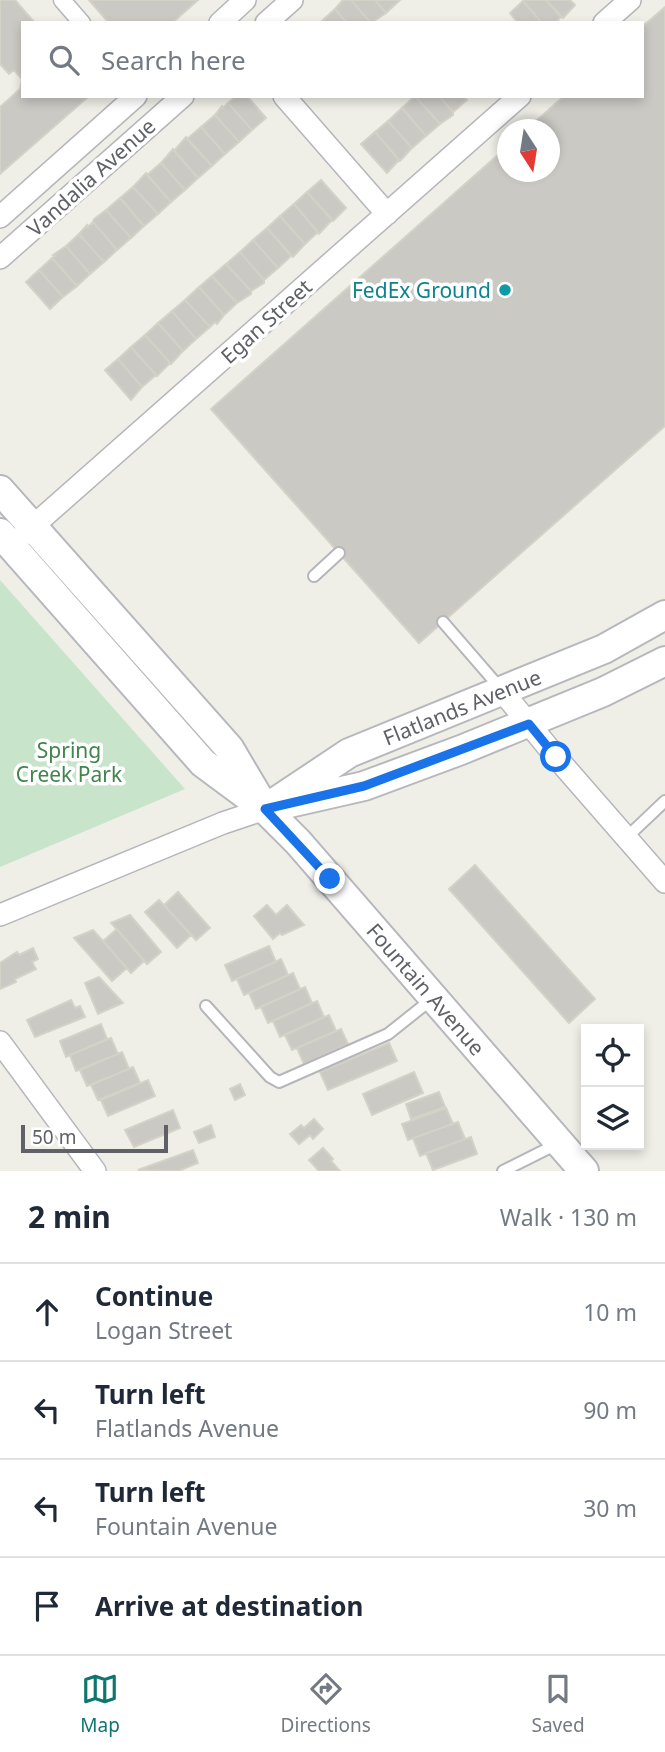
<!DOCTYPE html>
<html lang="en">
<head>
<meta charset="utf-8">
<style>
  :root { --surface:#fff; --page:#f2f2f3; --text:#1f2937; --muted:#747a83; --line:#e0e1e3; --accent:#0f766e }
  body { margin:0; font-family:"Noto Sans",sans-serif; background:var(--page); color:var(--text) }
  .controls { position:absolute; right:21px; bottom:21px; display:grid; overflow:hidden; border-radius:0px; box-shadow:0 4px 10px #0003 }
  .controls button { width:63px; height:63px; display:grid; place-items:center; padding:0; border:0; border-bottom:2px solid var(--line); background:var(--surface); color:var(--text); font:35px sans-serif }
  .compass { position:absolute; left:497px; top:119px; width:63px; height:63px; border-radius:50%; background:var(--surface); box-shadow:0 4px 10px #0003; rotate:168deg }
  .scale { position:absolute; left:21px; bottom:18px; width:147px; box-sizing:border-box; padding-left:7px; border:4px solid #5f6166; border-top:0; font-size:19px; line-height:24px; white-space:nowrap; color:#5f6166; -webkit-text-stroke:5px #fff; paint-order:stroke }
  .stop { position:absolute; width:21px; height:21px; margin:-16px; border:5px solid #1a73e8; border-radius:50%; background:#fff }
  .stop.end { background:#1a73e8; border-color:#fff; box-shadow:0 2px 7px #0008 }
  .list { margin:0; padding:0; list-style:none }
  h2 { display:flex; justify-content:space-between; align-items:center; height:91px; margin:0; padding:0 28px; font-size:30px }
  h2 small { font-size:23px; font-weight:400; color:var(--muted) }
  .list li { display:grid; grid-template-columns:46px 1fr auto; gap:21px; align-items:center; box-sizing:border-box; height:98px; padding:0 28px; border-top:2px solid var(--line) }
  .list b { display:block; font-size:26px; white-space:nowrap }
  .list p { margin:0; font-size:23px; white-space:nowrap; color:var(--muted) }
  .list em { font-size:23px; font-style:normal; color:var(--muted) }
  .icon { flex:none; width:38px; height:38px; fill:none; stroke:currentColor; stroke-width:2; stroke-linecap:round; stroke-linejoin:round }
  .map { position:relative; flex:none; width:665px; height:1171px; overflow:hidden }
  .search { position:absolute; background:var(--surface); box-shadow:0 4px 10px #0003; left:21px; right:21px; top:21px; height:77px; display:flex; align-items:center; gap:18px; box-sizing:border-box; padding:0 24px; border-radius:0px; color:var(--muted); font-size:26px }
  .sheet { height:483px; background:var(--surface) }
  nav { display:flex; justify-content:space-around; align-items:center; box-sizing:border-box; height:98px; border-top:2px solid var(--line); background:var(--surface); font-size:19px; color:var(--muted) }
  nav a { display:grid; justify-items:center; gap:4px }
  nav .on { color:var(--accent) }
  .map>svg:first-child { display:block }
</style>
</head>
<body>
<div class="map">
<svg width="665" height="1171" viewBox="0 0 665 1171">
  <rect width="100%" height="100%" fill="#efefe8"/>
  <!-- green -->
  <path fill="#c8e4cb" d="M0,580L185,789L0,867Z"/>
  <!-- building -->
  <path fill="#cbc9c4" stroke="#d4d1c7" stroke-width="2" d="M0,0H15L35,23H23V96H89L0,174V107L20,89L22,79L14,70L9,74L0,64Z
    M89,0H198L172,23H109Z
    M343,0H351L371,23H347L335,9Z
    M351,0H375L386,13L371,23Z
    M375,0H400L386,13Z
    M525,0H546L561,17L555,23H542L523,1Z
    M546,0H570L575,5L563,18Z
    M523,1L542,23H518L510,13Z
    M665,7V426L419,643L211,409L508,146V172H550V130H526L564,96H642V27Z
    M335,9L347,23H323L322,21Z
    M236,96H247L266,118L252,130L228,103Z
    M415,96H439L453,112V115L440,124Z
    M415,96L440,124L426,136L402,108Z
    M439,96H463L467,100L453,112Z
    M228,103L252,130L239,142L215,115L222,106L223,108Z
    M402,108L426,136L412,148L388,121Z
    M215,115L239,142L225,154L201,127Z
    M388,121L412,148L400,161L375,132Z
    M201,127L225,154L212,166L187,139Z
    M375,132L399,160L387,173L361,144Z
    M186,137L212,166L198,178L174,151Z
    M173,149L198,178L185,190L161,163Z
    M161,163L185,190L171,202L147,175Z
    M146,173L171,202L158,214L133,187Z
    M321,180L346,208L333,221L307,192Z
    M133,187L158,214L144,226L120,198Z
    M307,192L332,220L319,234L294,204Z
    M120,198L144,226L131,238L106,210Z
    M294,204L318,232L305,244L280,216Z
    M106,210L131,238L117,250L93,222L94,219Z
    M280,216L305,244L293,257L267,228Z
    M93,222L117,250L104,262L79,234L87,225L88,227Z
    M267,228L291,256L278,268L253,240Z
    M79,234L104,262L90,274L66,246Z
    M253,240L278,268L264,280L240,252Z
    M66,246L90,274L77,286L52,258L55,256L53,255Z
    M240,252L264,280V283L251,291L226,264Z
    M52,258L77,286L63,297L39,270Z
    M226,264L251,291V294L237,303L212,276Z
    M39,270L63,297L50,309L26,282Z
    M212,276L237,303L224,315L199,287Z
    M199,287L224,315L217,324L215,322L210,327L185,300Z
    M185,300L210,327L196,339L172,311Z
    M172,311L196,339L183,351L158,323Z
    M158,323L183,351L171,364L145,335Z
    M145,335L170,363L157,376L131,347Z
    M131,347L156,375L142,387L118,359Z
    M118,359L142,387L131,400L105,370Z
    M475,865L595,999L569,1023L449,889Z
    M178,892L210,928L196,940L164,905Z
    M159,900L191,935L177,948L145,912Z
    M267,905L276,915L287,905L304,925L282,935L280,933L273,939L254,916Z
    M130,915L161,952L147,964L111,923Z
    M117,929L144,961L131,973L103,941Z
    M93,930L127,968L112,981L74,938Z
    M269,946L276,962L232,981L225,965Z
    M33,948L38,959L32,962L36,969L15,979L16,982L0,989V963L17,952L19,955Z
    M281,959L288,975L244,995L237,979Z
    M293,973L300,989L256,1009L249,993Z
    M99,977L123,1003L98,1014L85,983Z
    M305,987L312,1003L268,1023L261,1007Z
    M71,1000L75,1008L80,1006L85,1017L35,1037L27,1020Z
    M317,1001L324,1017L280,1037L273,1021Z
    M329,1015L336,1031L292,1050L285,1035Z
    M101,1024L107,1039L66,1057L60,1041Z
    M341,1029L348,1044L304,1064L297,1048Z
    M111,1038L118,1054L76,1071L70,1055Z
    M389,1043L397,1061L328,1090L320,1072Z
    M122,1052L129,1069L87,1086L80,1070Z
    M133,1067L140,1083L98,1100L91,1085Z
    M414,1072L423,1093L372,1115L363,1094Z
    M148,1080L155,1096L108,1116L101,1100Z
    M240,1084L245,1095L235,1100L230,1089Z
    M439,1092L445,1107L411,1119L406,1104Z
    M446,1108L453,1124L408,1140L402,1124Z
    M173,1110L180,1128L134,1147L125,1130Z
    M314,1119L323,1129L313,1139L310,1135L299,1144L290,1134L301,1125L304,1128Z
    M458,1122L465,1139L420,1156L413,1138Z
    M211,1125L215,1137L199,1143L194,1132Z
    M471,1137L477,1154L433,1170L426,1153Z
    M323,1148L333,1159L331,1161L340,1171H319L309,1160Z
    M193,1150L198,1163L178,1171L138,1170Z"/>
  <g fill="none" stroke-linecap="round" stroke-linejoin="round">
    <defs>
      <path id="service" d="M314,576L339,553
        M443,622L501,689
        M626,838L665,801
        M206,1006L270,1077L279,1082L388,1034L432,999
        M503,1171L559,1143"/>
      <path id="pedestrian" d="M62,0L82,23"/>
      <path id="minor" d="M220,23L245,0
        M266,23L292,0
        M604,23L630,0
        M284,96L387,214
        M0,217L136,96
        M0,258L183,96
        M23,535L520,96
        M502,691L556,757L665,882
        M0,915L223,823L265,809
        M0,1042L95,1171"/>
      <path id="secondary" d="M0,490L229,748L258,797
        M0,533L203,763L265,809L298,842L584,1171
        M285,804L364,786L461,750L603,692L665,661
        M265,809L349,753L604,649L665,615"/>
    </defs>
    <!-- service casing -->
    <use href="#service" stroke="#b5b6bb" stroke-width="14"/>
    <!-- pedestrian casing -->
    <use href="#pedestrian" stroke="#b5b6bb" stroke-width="19"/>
    <!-- minor casing -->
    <use href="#minor" stroke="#b5b6bb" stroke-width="24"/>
    <!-- secondary casing -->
    <use href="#secondary" stroke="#b6b8bd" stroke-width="32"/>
    <!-- service -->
    <use href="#service" stroke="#fff" stroke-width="10"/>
    <!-- pedestrian -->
    <use href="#pedestrian" stroke="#fff" stroke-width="16"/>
    <!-- minor -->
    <use href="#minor" stroke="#fff" stroke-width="21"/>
    <!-- secondary -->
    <use href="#secondary" stroke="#fff" stroke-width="28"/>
  </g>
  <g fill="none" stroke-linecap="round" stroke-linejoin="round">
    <!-- route -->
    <path stroke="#1a73e8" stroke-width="9" d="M330,879L265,809L364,786L529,724L556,757"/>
  </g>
  <!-- markers -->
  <circle fill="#0f9aa8" stroke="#fff" stroke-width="2.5" cx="505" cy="290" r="7"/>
  <g text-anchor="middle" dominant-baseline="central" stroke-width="7" stroke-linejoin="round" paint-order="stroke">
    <!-- street labels -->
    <g font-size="21" fill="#5f6166" stroke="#fff">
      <text transform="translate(91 177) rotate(-42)">Vandalia Avenue</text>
      <text transform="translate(266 321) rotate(-42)">Egan Street</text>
      <text transform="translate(462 707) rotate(-22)">Flatlands Avenue</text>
      <text transform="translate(426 989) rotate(49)">Fountain Avenue</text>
    </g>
    <!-- culture labels -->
    <g font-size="21" fill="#0d838f" stroke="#fff" text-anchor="end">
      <text x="491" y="290">FedEx Ground</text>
    </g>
    <!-- park labels -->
    <g font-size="21" fill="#41844c" stroke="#fff">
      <text x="69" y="750">Spring<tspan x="69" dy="24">Creek Park</tspan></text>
    </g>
  </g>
</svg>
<div class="controls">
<button><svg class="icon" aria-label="locate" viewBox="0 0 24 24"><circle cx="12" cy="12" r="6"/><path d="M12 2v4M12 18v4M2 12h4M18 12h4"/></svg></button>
<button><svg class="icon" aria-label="layers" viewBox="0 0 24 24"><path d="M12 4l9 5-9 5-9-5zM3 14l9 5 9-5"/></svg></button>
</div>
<svg class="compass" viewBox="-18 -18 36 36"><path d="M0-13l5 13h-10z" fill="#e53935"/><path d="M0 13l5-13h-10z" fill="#747a83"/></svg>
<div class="scale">50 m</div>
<div class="stop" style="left:556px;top:757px"></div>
<div class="stop end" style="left:330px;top:879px"></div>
<div class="search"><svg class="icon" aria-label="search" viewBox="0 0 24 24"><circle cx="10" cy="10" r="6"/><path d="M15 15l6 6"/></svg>Search here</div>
</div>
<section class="sheet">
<h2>2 min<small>Walk · 130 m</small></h2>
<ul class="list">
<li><svg class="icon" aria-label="ahead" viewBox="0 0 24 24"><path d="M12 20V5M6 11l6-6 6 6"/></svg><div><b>Continue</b><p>Logan Street</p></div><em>10 m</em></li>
<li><svg class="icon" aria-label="left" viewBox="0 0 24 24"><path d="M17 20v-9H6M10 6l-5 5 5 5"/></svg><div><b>Turn left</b><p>Flatlands Avenue</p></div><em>90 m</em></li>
<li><svg class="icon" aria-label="left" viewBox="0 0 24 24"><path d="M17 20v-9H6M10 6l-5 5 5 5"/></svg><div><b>Turn left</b><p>Fountain Avenue</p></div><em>30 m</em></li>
<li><svg class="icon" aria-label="arrive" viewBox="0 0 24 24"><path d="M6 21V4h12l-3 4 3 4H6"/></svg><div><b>Arrive at destination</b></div></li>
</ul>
</section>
<nav>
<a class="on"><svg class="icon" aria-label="map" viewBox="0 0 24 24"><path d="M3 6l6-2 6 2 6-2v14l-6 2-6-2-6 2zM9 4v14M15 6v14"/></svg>Map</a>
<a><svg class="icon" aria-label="directions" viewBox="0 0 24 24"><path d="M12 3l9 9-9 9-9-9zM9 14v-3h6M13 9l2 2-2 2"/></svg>Directions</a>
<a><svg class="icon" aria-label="saved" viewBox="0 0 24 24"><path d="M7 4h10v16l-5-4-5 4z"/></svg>Saved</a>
</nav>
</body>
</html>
